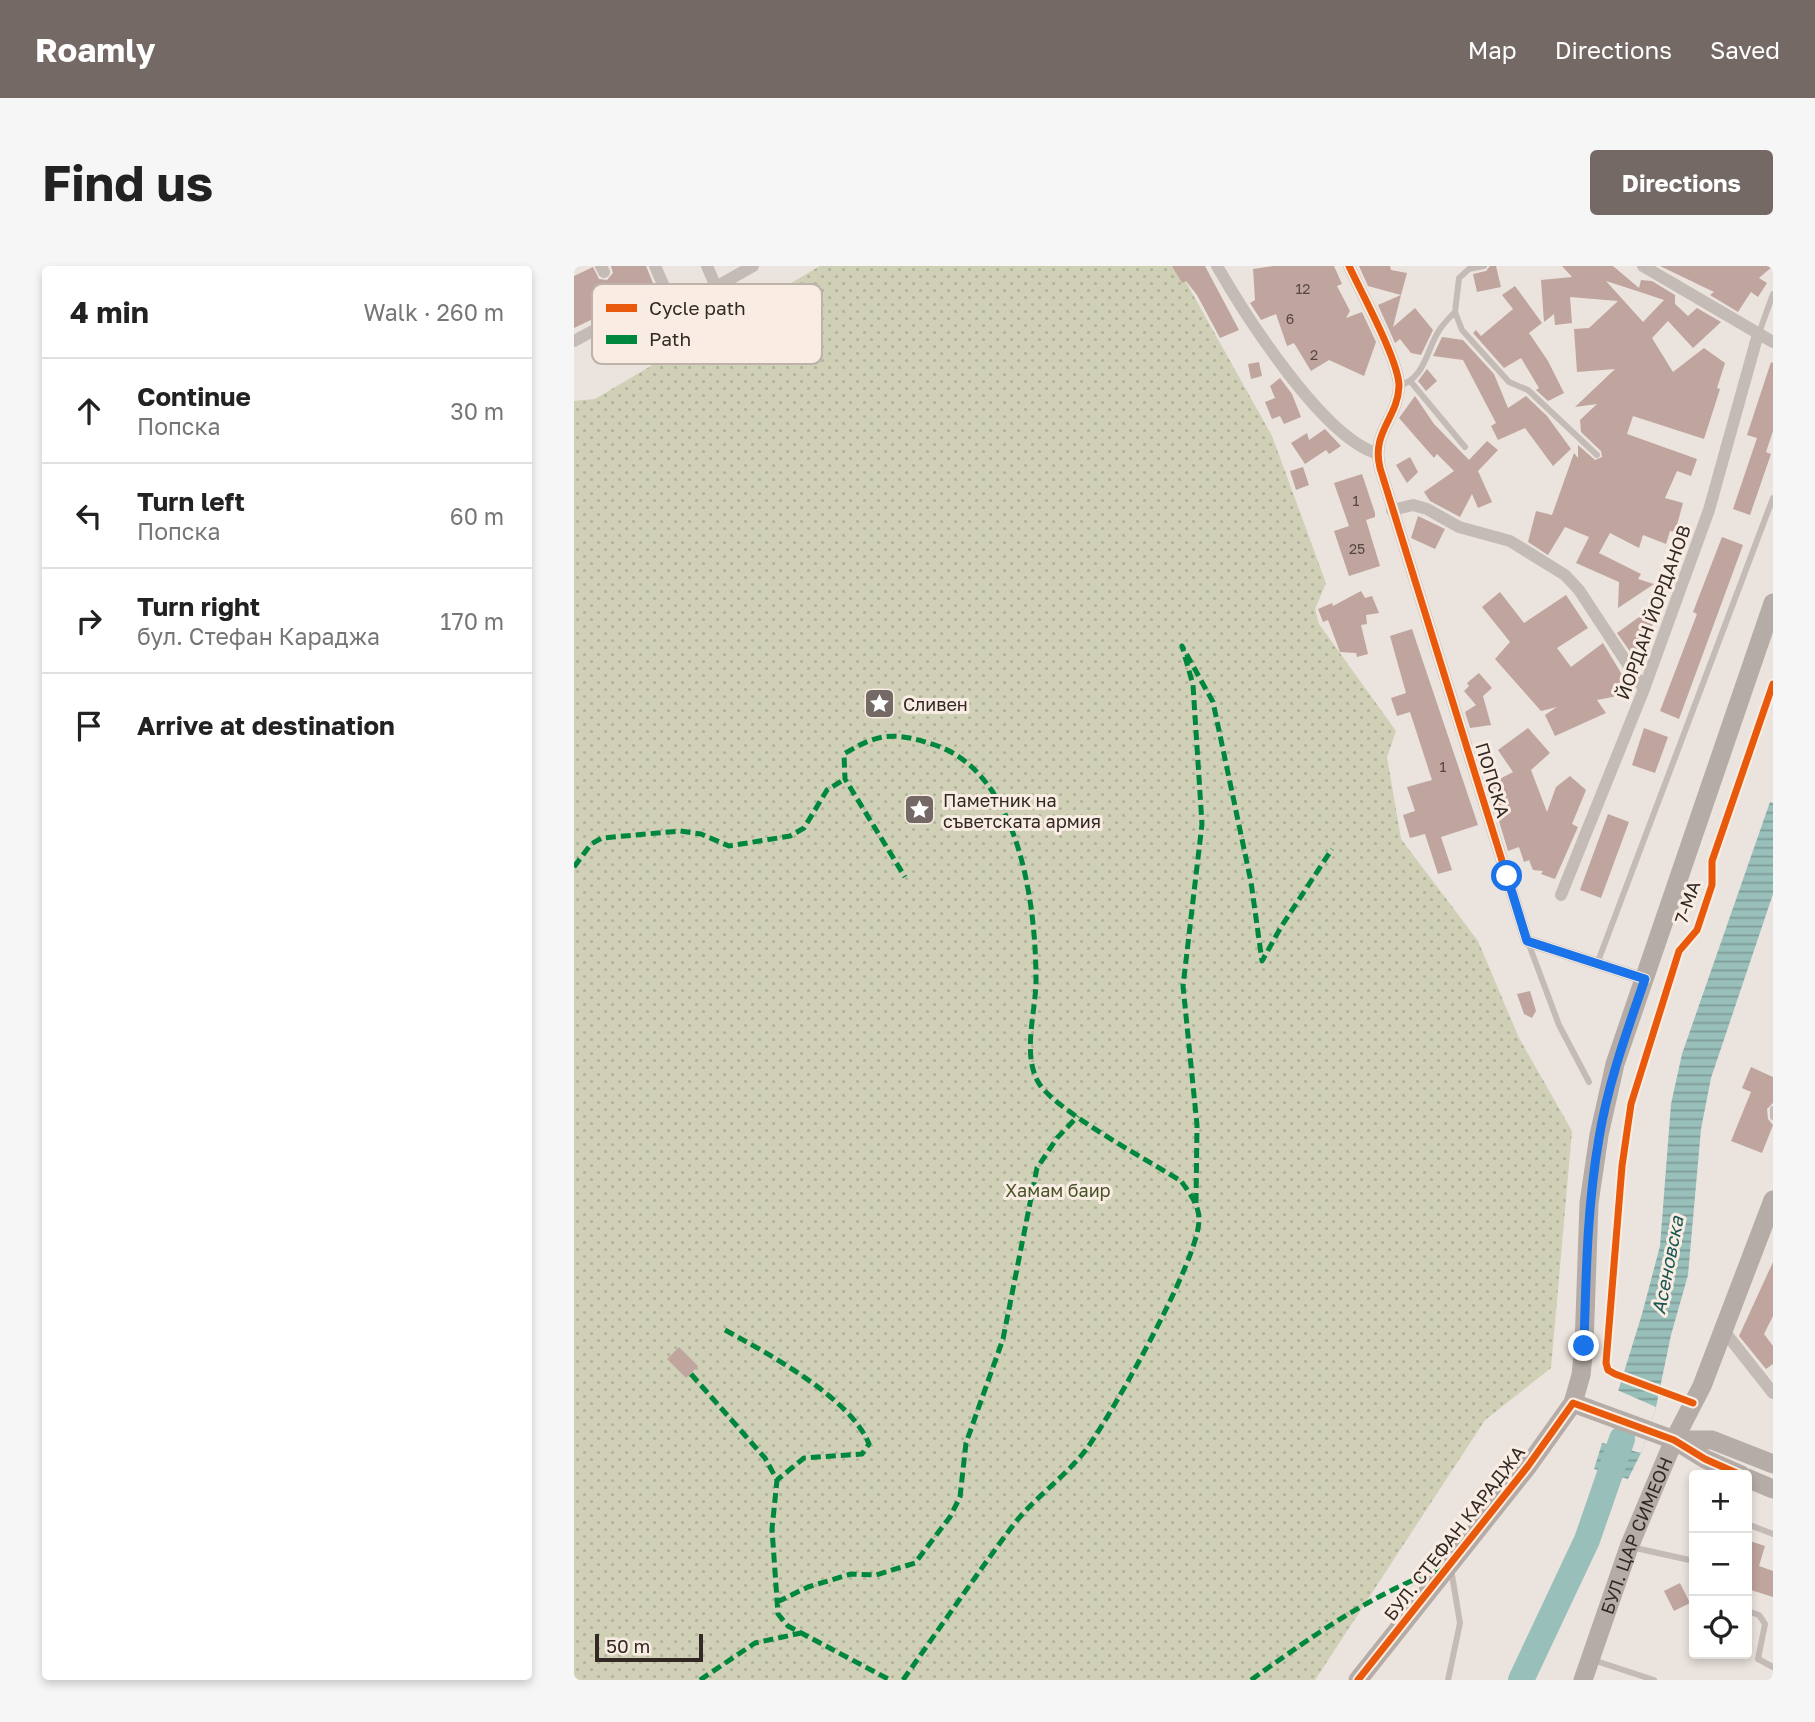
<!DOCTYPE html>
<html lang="en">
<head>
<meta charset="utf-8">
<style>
  :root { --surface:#fff; --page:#f6f6f6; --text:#222; --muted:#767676; --line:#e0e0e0; --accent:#746965 }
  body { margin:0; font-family:"Golos Text",sans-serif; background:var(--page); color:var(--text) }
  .controls { position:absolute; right:21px; bottom:21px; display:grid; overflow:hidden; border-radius:7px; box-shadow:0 4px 10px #0003 }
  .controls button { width:63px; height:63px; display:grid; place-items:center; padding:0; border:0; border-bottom:2px solid var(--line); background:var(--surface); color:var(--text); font:35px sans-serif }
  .scale { position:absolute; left:21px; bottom:18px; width:108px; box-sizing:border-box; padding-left:7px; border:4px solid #342825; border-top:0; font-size:19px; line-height:24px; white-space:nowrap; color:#342825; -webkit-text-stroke:5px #f9ede3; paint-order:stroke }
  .stop { position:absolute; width:21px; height:21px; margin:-16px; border:5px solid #1a73e8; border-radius:50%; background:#fff }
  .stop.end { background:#1a73e8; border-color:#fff; box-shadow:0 2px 7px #0008 }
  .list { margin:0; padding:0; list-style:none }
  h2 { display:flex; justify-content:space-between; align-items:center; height:91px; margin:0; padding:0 28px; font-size:30px }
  h2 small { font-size:23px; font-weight:400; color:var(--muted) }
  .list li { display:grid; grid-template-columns:46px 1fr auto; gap:21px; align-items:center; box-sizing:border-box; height:105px; padding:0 28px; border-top:2px solid var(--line) }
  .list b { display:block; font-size:26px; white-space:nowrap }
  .list p { margin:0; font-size:23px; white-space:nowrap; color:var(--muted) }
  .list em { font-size:23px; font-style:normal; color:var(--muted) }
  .icon { flex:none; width:38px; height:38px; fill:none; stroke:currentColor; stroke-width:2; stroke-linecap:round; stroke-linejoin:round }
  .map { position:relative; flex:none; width:1199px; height:1414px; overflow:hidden; border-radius:7px }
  header { display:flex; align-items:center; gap:42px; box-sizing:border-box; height:98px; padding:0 35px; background:var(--accent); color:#fff }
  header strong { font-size:33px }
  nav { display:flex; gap:38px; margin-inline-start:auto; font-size:24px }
  .intro { display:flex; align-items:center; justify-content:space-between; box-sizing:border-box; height:168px; padding:0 42px }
  h1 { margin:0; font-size:49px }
  .button { padding:18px 32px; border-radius:7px; background:var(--accent); color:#fff; font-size:24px; font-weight:700 }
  main { display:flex; gap:42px; padding:0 42px }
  aside { flex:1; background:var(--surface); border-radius:7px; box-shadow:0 4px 10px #0003 }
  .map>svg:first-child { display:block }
</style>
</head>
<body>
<header>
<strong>Roamly</strong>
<nav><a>Map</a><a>Directions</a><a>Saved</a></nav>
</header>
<div class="intro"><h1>Find us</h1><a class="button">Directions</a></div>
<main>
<aside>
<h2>4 min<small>Walk · 260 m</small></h2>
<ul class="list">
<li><svg class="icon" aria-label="ahead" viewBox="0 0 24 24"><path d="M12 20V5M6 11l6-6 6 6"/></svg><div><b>Continue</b><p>Попска</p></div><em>30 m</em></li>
<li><svg class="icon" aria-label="left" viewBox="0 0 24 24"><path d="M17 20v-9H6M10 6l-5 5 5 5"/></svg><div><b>Turn left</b><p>Попска</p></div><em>60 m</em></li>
<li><svg class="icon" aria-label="right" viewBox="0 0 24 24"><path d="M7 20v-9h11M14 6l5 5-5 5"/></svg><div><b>Turn right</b><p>бул. Стефан Караджа</p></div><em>170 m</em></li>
<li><svg class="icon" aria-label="arrive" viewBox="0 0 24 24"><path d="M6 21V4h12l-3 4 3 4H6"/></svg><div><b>Arrive at destination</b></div></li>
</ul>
</aside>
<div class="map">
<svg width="1199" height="1414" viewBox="0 0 1199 1414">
  <defs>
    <pattern id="park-dots" width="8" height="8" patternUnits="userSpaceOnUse" patternTransform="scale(1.75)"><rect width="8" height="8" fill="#cfd0b6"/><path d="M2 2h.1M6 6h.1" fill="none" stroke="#b2b39c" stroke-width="1.8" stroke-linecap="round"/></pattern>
    <pattern id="water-rules" width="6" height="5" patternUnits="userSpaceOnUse" patternTransform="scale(1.75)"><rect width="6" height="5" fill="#99bfba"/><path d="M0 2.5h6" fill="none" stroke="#7e9b97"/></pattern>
  </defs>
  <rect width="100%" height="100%" fill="#ebe3dd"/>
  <!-- park -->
  <path fill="url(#park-dots)" d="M246,0H603L698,170L752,317L741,343L745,358L822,465L813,491L827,573L904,675L945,772L998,865L977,1102L911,1154L741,1414H0V135L21,133Z"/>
  <!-- water -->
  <path fill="url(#water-rules)" d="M1196,536L1199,537V628L1137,812L1127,863L1114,1009L1097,1069L1082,1141L1067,1187L1054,1213L1020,1203L1068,1048L1086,980L1097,838L1108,788Z"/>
  <!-- pier -->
  <path fill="#ebe3dd" d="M1041,1123L1082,1141L1067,1187L1025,1176Z"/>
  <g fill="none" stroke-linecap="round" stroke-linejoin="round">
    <!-- river -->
    <path stroke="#99bfba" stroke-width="26" d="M947,1414L1013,1274L1048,1173"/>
  </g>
  <!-- building -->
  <path fill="#c0a49e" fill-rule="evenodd" d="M37,0H72L81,22L60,30L57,22L36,31L38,35L18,45L21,52L0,62V10L19,1L25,13L33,14L39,7Z
    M598,0H631L665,64L646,72L623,29L612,15L608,17Z
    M699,0H760L768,18L763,20L776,45L772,52L788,46L802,76L790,110L755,94L737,105L720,77L713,80L702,48L687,54L676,37L681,34L679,3Z
    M785,0H816L817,4L833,7L827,29L794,20Z
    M916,0H922L927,21L903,26L899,8L912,5Z
    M988,0H1039L1065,22L1067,14L1078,15L1101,29V38L1114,50L1123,42L1147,56L1119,82L1094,55L1078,72L1099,106L1130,82L1151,97L1143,122L1146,123L1130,173L1059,150L1053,168L1123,193L1117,210L1103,205L1091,232L1109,237L1101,266L1096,265L1092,278L1069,269L1065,282L1036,267L1025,287L1067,308L1064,313L1080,318L1044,342L1045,316L1002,297L1015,271L991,261L974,289L954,276L962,245L978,249L1000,187L1004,192V179L1021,194L1028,191L1027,185L1007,166L1006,154L1023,138L1001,141L1041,103L1003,106L1000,63L1015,62L1044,35L996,31L998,57L981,59L980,48L970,56L967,14L998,11ZM1032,15L1063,25L1090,34L1069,56Z
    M1086,0H1199L1185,12L1193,17L1184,31L1177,26L1164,46L1136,29L1140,26Z
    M941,20L968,57L955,67L974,95L990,127L974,135L962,124L965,122L947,92L930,102L899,67L902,64L907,70L939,43L928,29Z
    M827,29L819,61L841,42L859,64L847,89L837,87L826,73L821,77L804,39Z
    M868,71L889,74L920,108L934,142L952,130L973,150L997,183L979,200L951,162L924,174L917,160L922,157L889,94L859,90Z
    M685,96L688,110L677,113L674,98Z
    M1197,96L1199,97V165L1192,186L1197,188L1176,249L1159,243L1183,172L1173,169Z
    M853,103L863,115L852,125L844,115Z
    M706,112L718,128L727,151L710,158L706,150L698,153L691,136L701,132L696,120Z
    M841,130L860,158L895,194L913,175L924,184L904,205L918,236L904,242L898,228L886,251L856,235L850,226L880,205L863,188L860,192L825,152Z
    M751,163L767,180L755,188L752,184L731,198L717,177L733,167L735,174Z
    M836,191L844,206L833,217L822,199Z
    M729,201L735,219L722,224L716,205Z
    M788,208L801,247V251L792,254L806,300L775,310L760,265L775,260L760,217Z
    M844,250L871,263L861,283L837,272Z
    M1148,271L1169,279L1105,453L1086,445L1123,348L1119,346Z
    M787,325L791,332L798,330L805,347L792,349L793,358L787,359L794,388L783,391L782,387L766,386L754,354L749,356L744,343L758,337L759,340Z
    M926,326L950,357L992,329L1014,362L983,382L997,401L1029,377L1059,427L1023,434L1032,447L981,470L971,449L983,441L967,445L921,393L936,376L908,341Z
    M1087,335L1077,363L1066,370L1075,383L1072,392L1064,397L1043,367Z
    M838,363L904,559L867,571L878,604L864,608L851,568L836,572L829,549L841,545L833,521L858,514L836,446L823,450L817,432L832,427L816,370Z
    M905,407L918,422L909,430L917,459L896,462L891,446L902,439L890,425L895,420L893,417Z
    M954,462L976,487L957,504L973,546L982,521L996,510L1012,524L998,558L1004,561L981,613L967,608L969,605L959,604L955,594L950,596L945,581L934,585L914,519L939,506L924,484Z
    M1070,462L1094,471L1081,507L1058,499Z
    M1034,548L1055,556L1027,632L1006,624Z
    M956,725L962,745L958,752L950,748L943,728Z
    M1177,801L1199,811V837L1193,843L1194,853L1199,859L1188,887L1157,875L1177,826L1168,822Z
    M1199,996V1050L1190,1068L1199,1080V1098L1192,1103L1165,1070Z
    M105,1081L124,1100L112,1112L93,1093Z
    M1173,1274L1191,1280L1185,1300L1199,1305V1331L1177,1324L1173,1330Z
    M1106,1317L1116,1337L1100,1345L1090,1325Z"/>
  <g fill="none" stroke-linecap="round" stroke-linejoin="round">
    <!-- service -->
    <path stroke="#c4bbb7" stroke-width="6" d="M910,0L895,3L885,12L881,46L888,64L935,116L954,124L1023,189
      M1185,67L1199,28
      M837,116L891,181
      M825,120C852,112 852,83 866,63C870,57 876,51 881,46
      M954,676L985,759L1015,816
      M1023,698L1199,232
      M1199,843V851
      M1173,1258L1199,1268
      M1057,1281L1120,1295
      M1173,1345L1185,1349L1191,1358L1184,1393L1199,1401
      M1019,1394L1080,1414
      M874,1414L886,1357L877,1303"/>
    <!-- minor -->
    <path stroke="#c4bbb7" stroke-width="12" d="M27,0L30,6
      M81,0L96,34
      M133,0L142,21
      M643,0C671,49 748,170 802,187
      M775,0C787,26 825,95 825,120C824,152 797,166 806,202L953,675L1071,713
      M1069,0L1199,76
      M0,75L60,43L142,21L179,0
      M818,244L839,239L853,243L885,261L936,275L991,309L1005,324L1070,423
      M987,629L1070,423L1135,244L1184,68
      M1150,1065L1199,1127"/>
    <!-- secondary -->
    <g stroke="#b5aca7" stroke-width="19">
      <path d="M999,1137L1100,1174L1131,1193L1167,1209"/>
      <path d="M1101,1174H1138L1199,1198"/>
      <path d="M1173,1212L1199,1223"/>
      <path d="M784,1414L954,1200L999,1137L1007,1109L1010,1080L1015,937L1025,869L1041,798L1199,337"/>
      <path id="s1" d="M1009,1414L1055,1281L1100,1174L1128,1120L1199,934"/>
    </g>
    <!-- quiet -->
    <path stroke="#00873e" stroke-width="5" stroke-dasharray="10 5" stroke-linecap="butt" d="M0,601L17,578L28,572L106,565L127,568L155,580L216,570L230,562L253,524L271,513
      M622,937L623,859L609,720L628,558L619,419L608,380L639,436L677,616L688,695L707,661L758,583
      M151,1064C193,1087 277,1132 295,1178L288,1188L230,1192L203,1214
      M117,1108L191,1192L203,1214L198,1263L204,1348L214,1360L316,1414
      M203,1336L234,1321L277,1308L302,1309L341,1297L376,1251L386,1231L392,1177L429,1073L463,902L483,872L504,850
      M126,1414L181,1377L227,1367
      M329,1414C365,1363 400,1312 437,1262C459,1232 492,1211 514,1181C540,1144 626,992 625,953C625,939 615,926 607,915C575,895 486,847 466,819C447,791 462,746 462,714C462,638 445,507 361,479C321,466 306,466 270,488L271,513L331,611
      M677,1414C740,1369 796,1329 869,1302"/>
    <defs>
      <path id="cycleway" d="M775,0C787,26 825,95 825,120C824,152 797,166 806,202L953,675L1071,713
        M1119,1137L1041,1108L1034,1104L1032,1097L1048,900L1057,838L1105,685L1123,664L1138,619V595L1199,418
        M784,1414L954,1200L999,1137L1100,1174L1131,1193L1167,1209"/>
    </defs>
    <!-- cycleway casing -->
    <use href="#cycleway" stroke="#f9ede3" stroke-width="11"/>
    <!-- cycleway -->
    <use href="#cycleway" stroke="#e8590c" stroke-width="7"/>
  </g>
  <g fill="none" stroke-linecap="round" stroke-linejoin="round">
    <!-- route -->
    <path stroke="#1a73e8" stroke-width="9" d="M933,610L953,675L1071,713C1053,765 1034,817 1025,872C1013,941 1012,1010 1010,1080"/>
  </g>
  <!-- icons -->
  <defs>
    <symbol id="sight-square" viewBox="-11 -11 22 22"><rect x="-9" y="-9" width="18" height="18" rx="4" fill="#746965" stroke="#f9ede3"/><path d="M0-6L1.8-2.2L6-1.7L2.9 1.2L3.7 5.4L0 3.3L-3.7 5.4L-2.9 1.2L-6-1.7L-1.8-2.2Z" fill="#fff"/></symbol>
  </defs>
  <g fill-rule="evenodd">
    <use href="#sight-square" x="288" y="420" width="35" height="35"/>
    <use href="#sight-square" x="328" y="526" width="35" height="35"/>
  </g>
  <g text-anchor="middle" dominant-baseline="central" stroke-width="6" stroke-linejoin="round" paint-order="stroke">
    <!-- number labels -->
    <g font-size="14" fill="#574743">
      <text x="729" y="22">12</text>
      <text x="716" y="52">6</text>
      <text x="740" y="88">2</text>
      <text x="782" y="234">1</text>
      <text x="783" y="282">25</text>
      <text x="869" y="500">1</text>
    </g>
    <!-- street labels -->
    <g font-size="18" fill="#342825" stroke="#f9ede3">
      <text transform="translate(1079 346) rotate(-70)">ЙОРДАН ЙОРДАНОВ</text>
      <text transform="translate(919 514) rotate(73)">ПОПСКА</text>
      <text transform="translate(1113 636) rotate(-71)">7-МА</text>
      <text transform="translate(880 1267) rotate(-52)">БУЛ. СТЕФАН КАРАДЖА</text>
      <text stroke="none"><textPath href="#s1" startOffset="154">БУЛ. ЦАР СИМЕОН</textPath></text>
    </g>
    <!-- poi labels -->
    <g font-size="18" fill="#342825" stroke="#f9ede3" text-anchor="start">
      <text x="329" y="438">Сливен</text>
      <text x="369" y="534">Паметник на<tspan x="369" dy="21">съветската армия</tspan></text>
    </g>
    <!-- park labels -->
    <g font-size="18" fill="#495329" stroke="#f9ede3">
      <text x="484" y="924">Хамам баир</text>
    </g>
    <!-- water labels -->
    <g font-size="19" font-style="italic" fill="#1a5753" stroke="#f9ede3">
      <text transform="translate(1093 999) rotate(-79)">Асеновска</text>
    </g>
  </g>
  <!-- legend -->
  <rect x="18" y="18" width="230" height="80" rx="10" fill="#f9ede3" stroke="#beb2aa" stroke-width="2"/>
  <rect x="32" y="38" width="31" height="8" fill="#e8590c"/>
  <rect x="32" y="69" width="31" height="9" fill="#00873e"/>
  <g font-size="19" fill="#342825">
    <text x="75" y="49">Cycle path</text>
    <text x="75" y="80">Path</text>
  </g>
</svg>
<div class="controls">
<button>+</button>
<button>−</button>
<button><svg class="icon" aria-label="locate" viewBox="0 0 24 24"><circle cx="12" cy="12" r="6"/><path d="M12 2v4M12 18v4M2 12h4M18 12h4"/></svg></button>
</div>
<div class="scale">50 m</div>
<div class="stop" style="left:933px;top:610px"></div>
<div class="stop end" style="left:1010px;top:1080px"></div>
</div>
</main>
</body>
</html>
